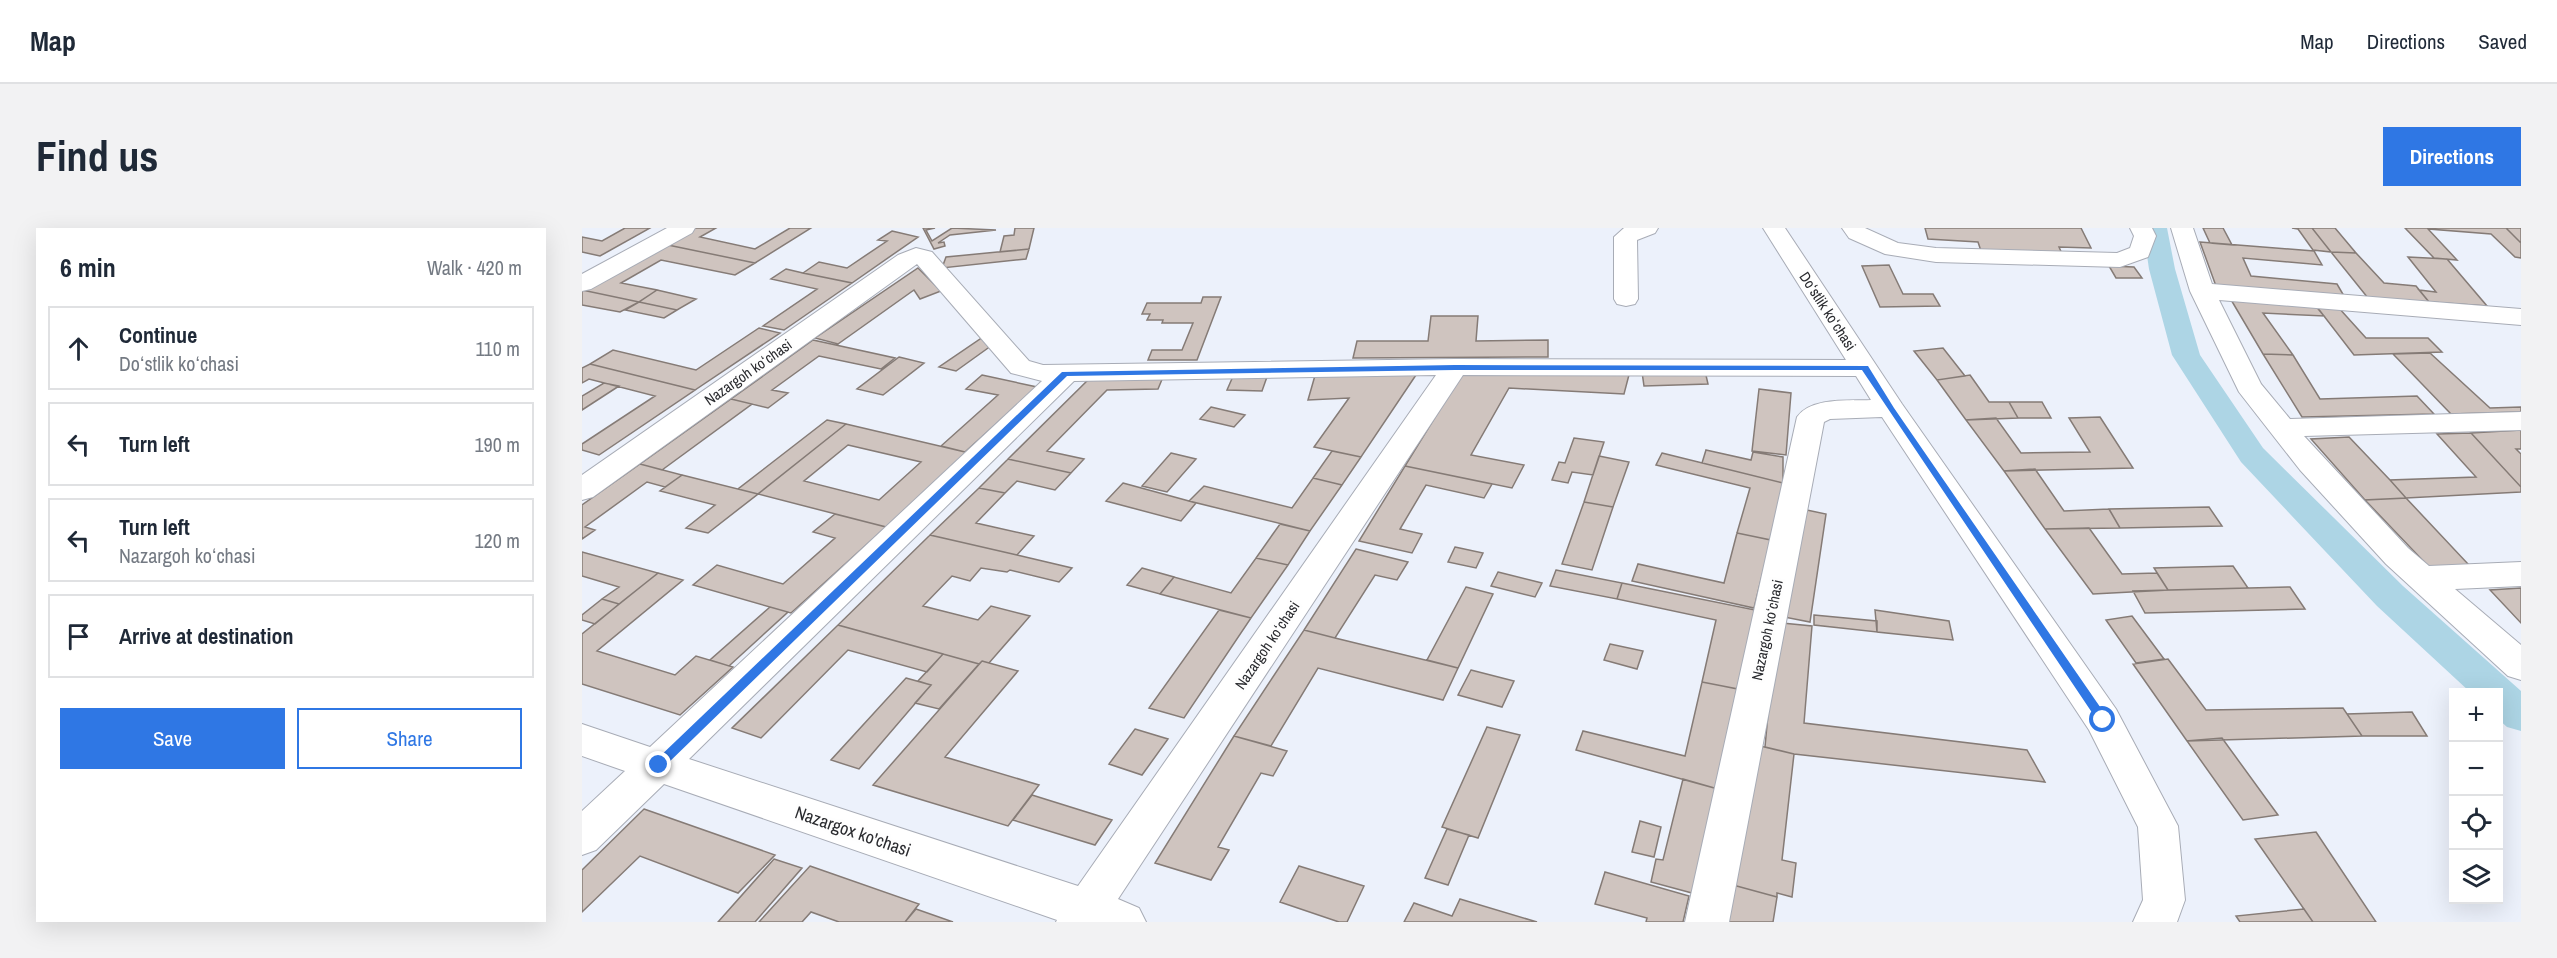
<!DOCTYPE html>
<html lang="en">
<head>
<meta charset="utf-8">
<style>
  :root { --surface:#fff; --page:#f2f2f3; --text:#1f2937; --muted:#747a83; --line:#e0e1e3; --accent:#2f77e4 }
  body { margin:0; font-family:"Archivo Narrow",sans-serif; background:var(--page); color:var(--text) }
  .controls { position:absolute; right:18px; bottom:18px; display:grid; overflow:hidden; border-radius:0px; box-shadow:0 6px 24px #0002 }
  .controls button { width:54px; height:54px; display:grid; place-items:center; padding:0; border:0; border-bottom:2px solid var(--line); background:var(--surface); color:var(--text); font:30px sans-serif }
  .stop { position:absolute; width:18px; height:18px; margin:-14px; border:4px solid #2f77e4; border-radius:50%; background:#fff }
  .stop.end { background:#2f77e4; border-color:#fff; box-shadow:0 2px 6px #0008 }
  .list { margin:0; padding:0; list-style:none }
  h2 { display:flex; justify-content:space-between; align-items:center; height:78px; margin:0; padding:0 24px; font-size:26px }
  h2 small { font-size:20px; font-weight:400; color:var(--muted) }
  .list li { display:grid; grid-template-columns:39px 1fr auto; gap:18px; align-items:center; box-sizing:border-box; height:84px; margin:0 12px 12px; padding:0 12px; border:2px solid var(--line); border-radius:0px }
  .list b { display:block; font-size:22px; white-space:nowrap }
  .list p { margin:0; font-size:20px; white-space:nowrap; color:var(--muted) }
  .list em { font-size:20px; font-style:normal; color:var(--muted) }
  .actions { display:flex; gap:12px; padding:18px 24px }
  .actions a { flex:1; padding:14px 0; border:2px solid var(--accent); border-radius:0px; text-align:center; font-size:21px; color:var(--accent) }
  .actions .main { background:var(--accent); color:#fff }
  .icon { flex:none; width:33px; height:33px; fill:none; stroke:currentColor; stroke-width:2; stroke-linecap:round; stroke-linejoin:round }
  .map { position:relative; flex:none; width:1939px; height:694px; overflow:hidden; border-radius:0px }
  header { display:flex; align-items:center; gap:36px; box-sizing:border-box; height:84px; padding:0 30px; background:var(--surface); border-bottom:2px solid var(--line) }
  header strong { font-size:28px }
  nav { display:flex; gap:33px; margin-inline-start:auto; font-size:21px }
  .intro { display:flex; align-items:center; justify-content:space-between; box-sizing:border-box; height:144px; padding:0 36px }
  h1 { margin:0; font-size:42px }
  .button { padding:15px 27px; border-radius:0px; background:var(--accent); color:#fff; font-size:21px; font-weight:700 }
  main { display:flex; gap:36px; padding:0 36px }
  aside { flex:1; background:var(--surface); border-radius:0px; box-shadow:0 6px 24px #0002 }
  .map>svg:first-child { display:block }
</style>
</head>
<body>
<header>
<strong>Map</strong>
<nav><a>Map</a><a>Directions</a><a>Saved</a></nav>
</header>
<div class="intro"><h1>Find us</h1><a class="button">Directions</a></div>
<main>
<aside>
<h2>6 min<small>Walk · 420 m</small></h2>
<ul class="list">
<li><svg class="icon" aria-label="ahead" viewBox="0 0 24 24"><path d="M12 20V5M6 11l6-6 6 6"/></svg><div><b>Continue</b><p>Doʻstlik koʻchasi</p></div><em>110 m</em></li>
<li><svg class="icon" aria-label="left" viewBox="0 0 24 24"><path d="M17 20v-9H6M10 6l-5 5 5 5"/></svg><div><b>Turn left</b></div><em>190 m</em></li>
<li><svg class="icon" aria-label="left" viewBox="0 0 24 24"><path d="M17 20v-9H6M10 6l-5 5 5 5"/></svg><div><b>Turn left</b><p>Nazargoh koʻchasi</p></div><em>120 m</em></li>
<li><svg class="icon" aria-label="arrive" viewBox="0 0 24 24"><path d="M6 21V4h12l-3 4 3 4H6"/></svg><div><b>Arrive at destination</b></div></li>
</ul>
<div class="actions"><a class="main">Save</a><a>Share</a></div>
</aside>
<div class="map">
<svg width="1939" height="694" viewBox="0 0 1939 694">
  <rect width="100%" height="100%" fill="#ecf1fb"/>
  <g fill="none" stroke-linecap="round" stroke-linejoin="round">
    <!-- canal -->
    <path fill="#add5e5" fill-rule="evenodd" d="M1561,0H1585L1593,41L1618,127L1681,220L1821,358L1939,463V503L1925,499L1916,491V464H1888L1795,378L1659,234L1590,127L1567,41Z"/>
  </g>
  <!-- building -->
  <path fill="#cfc4bf" stroke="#857b76" stroke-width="1.5" fill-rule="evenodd" d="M43,0H68L18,28L0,24V9L20,13Z
    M110,0H134L118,9L173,21L208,0H229L173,35L81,16Z
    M341,0H353L344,2L350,13L370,0L414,2L368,7L356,15L362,14L363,18L352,21Z
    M433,0H452L447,21L418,24L422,8L432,7Z
    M1343,0H1499L1509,20L1477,19L1481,28L1399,23L1396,14L1346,11Z
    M1621,0H1641L1650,17L1628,15Z
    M1710,0H1730L1749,24L1731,22L1716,1Z
    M1730,0H1753L1774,25L1749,24Z
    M1823,0H1924L1939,15V30L1933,29L1909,6L1846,1L1875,32L1852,30Z
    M1924,0H1939V15Z
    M310,3L336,9L270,55L221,45L237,34L265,40L305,13L296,12Z
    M1618,14L1732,23L1740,37L1661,30L1669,48L1755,56L1762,68L1634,58Z
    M81,16L173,35L153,47L79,32L39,55L75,62L57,74L0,62Z
    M447,21L444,31L360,40L364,29Z
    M1749,24L1774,25L1802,55L1834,58L1847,74L1786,70Z
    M1826,29L1865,31L1905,78L1847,74L1837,62L1854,64Z
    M1307,37L1321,66H1351L1358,78L1298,79L1280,38Z
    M1527,38L1552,39L1560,50H1534Z
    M336,40L359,63L338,71L332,62L256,116L233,110Z
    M204,41L221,45L270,55L202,102L181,98L235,61L189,51Z
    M0,62L57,74L38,84L0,77Z
    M75,62L114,71L95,82L57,74Z
    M621,69H639L615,132H566L570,122H600L611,95H580L581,92H565L568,86H560L565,75H619Z
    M1648,70L1732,76L1742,88L1681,85L1711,127L1681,126Z
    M57,74L95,82L82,90L43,82Z
    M1735,79H1756L1784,110H1846L1860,124L1772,127Z
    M849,88H896L894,113L966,112V129L771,130L775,113H846Z
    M177,100L198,105L113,162L8,136L31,122L114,142Z
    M404,107L413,115L374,143L357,139Z
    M231,112L313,130L299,141L237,128L190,162L206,165L186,180L149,171Z
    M1361,120L1383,148L1355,152L1332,123Z
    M1848,125L1908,180L1939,179V184L1869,186L1811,126Z
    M1681,126L1711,127L1738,171L1835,168L1852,186L1720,189Z
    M317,129L342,135L301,167L275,161Z
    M8,136L113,162L17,227L0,222V216L73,168L7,151L0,155V140Z
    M838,141L779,229L732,219L767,170L726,172L734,144Z
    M882,142L1048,143L1042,166L927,160L889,227L942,237L930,260L823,238Z
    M1123,143L1126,156L1062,158L1060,144Z
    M652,146H686L680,163L645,162Z
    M400,147L455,159L383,224L359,218L416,167L384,161Z
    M1388,147L1407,174H1427L1436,190L1384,192L1355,152Z
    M510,148L581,149L576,161L525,162L465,223L502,231L489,245L426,231Z
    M22,155L37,158L0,182V168Z
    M1177,161L1209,165L1204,227L1170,223Z
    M149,171L170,176L80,242L58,236Z
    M1427,174H1460L1469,190H1436Z
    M629,179L663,187L652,199L618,191Z
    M1518,189L1551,240L1422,243L1384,192L1414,190L1439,225L1508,224L1487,190Z
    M245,192L264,196L176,266L156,261Z
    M264,196L383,224H386L304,299L176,266ZM266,217L339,234L297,272L222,253Z
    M1939,202V221H1934L1939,226V259L1889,205Z
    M1889,205L1939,259V264L1824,270L1808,252L1894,249L1855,206Z
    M1767,209L1808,252L1824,270L1783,272L1729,211Z
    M992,210L1022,214L1011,247L990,244L986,255L970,252L977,234L983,235Z
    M1124,222L1169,232L1171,224L1201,229V255L1120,235Z
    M750,223L779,229L760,257L731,250Z
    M589,225L614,231L585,264L560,258Z
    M1080,225L1201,255L1189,312L1155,305L1168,260L1074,237Z
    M1017,228L1047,234L1031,279L1002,274Z
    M426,231L489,245L473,262L435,253L423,265L397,260Z
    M58,236L100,247L83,259L65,254L3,299L13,302L0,311V277Z
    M823,238L910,256L902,270L844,257L818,301L840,306L830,325L777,313Z
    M1453,241L1482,283L1527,281L1538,300L1463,301L1422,243Z
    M100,247L176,266L126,305L104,300L133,277L78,263Z
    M731,250L760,257L728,303L607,273L622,258L710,280Z
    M541,255L607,273L614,275L599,293L524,273Z
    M397,260L423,265L394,295L452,308L435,327L348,307Z
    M1824,270L1887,337L1848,340L1783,272Z
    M1002,274L1031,279L1010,342L980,336Z
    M1627,279L1640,298L1538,300L1527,281Z
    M1220,281L1244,286L1228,394L1202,389Z
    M253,286L304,299L209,385L111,357L135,337L201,356L253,310L231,304Z
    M698,296L728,303L706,337L674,330Z
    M1507,300L1540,346L1575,345L1586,362L1511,366L1463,301Z
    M1155,305L1189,312L1172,380L1050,353L1056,336L1142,355Z
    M348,307L435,327L490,340L477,354L428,342L425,344L399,340L388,353L370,348L341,378L396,392L409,378L448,388L407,435L400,433L397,436L256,397Z
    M873,319L901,325L894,340L866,334Z
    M774,321L826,334L815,352L793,347L753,410L722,402Z
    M0,324L76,345L37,376L20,371L37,359L0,348Z
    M674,330L706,337L669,390L578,366L592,349L649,365Z
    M1651,338L1666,360L1586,362L1572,340Z
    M560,340L592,349L578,366L545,357Z
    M974,342L1040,355L1035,371L968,358Z
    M916,344L960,355L953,369L909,358Z
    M76,345L101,352L15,423L93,447L114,428L151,439L98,487L0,456V406Z
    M1040,355L1173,382L1156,461L1120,454L1134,392L1035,371Z
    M884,359L911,366L876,440L845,432Z
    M1708,359L1723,381L1563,385L1551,363Z
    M1939,360V395L1908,362Z
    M20,371L37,376L13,396L0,392V387Z
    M188,379L206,384L147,438L128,432Z
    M637,382L669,390L602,490L567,480Z
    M1293,382L1367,393L1371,412L1295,404Z
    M1232,387L1295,393V404L1232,397Z
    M1550,388L1582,431L1554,435L1524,392Z
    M1200,395L1230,398L1222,495L1445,522L1463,554L1212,526L1183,519L1187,475Z
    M256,397L361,426L345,444L266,422L179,510L150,500Z
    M722,402L753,410L876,440L861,472L736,440L689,518L652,508Z
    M1028,416L1061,423L1055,441L1022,432Z
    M361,426L397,436L357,481L333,475L349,457L336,453Z
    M1586,431L1624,482L1761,480L1780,508L1605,513L1551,436Z
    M400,433L436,443L363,529L457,557L426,598L291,557Z
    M889,442L932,453L920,479L876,467Z
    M324,450L349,457L277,541L249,532Z
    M1120,454L1156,461L1136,561L994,522L1001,503L1103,528Z
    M1830,484L1845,508H1780L1765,486Z
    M905,499L938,507L896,610L860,599Z
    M553,501L586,511L560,547L527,536Z
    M652,508L705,523L691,548L679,545L636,619L647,622L629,652L573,635Z
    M1640,510L1696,587L1661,592L1605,513Z
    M1174,517L1212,526L1200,632L1214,635L1210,669L1195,665V669L1151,657Z
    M1101,551L1136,561L1110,665L1069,654L1074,631L1081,632Z
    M450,567L530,592L513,617L431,592Z
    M62,581L193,627L156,665L58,628L0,684V642Z
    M1058,593L1079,599L1072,629L1050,624Z
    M865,601L887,607L866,657L843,650Z
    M1734,604L1794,694H1731L1673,611Z
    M192,631L220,640L173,694H136Z
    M228,638L337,676L323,694H257L229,684L220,694H177Z
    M717,638L782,658L765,694H757L698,674Z
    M1023,644L1107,668L1101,694H1064L1065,690L1013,676Z
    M1151,657L1195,669L1191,694H1144Z
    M878,671L955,694H822L832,675L870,688Z
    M334,681L371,694H323Z
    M1722,681L1731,694H1658L1654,688Z"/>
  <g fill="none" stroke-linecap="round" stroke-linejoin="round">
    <defs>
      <path id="minor" d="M85,0H113L110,5L9,61L0,63V46Z
        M1042,0H1076L1073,5L1055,12L1056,71L1053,76L1044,78L1035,76L1032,71V9Z
        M1181,0H1203L1320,176L1534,481L1596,598L1603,672L1595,694H1551L1561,672L1556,599L1507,502L1300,189L1248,191L1242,194L1147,694H1103L1215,189C1229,169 1267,173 1289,172L1274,148L881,147L536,671L557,680L564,694H474L475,692L82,556L14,622L0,627V583L43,543L0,528V496L68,519L460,153L429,145L335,36L11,269L0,272V247L316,27L334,20L350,24L447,133L461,137L873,131L1264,132ZM854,147L496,658L107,531L492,153Z
        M1260,0H1283L1316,15L1354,20L1535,25L1548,20L1552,8L1548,0H1570L1574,8L1566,29L1538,39L1354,34L1303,26L1267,10Z
        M1589,0H1611L1630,56L1939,81V97L1637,72L1679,156L1708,191L1939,184V202L1722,208L1826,320L1847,338L1939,334V358L1873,361L1939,417V452L1926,448L1804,336L1718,242L1657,164L1608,63Z"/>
    </defs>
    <!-- minor casing -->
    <use href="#minor" stroke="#a8acb6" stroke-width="2"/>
    <!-- minor -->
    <use href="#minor" fill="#fff" fill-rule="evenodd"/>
  </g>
  <!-- route -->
  <path fill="#2f77e4" d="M873,137L1286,138L1312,180L1525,489V495H1517L1280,142H873L485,148L81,540H73V533L480,144Z"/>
  <g text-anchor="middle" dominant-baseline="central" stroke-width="6" stroke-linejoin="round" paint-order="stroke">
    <!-- street labels -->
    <g font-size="15" fill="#2a2b2f" stroke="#fefefe">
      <text transform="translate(1246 83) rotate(57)">Doʻstlik koʻchasi</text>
      <text transform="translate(166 144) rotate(-35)">Nazargoh koʻchasi</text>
      <text transform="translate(1185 402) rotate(-78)">Nazargoh koʻchasi</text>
      <text transform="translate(685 417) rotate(-56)">Nazargoh koʻchasi</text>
    </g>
    <!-- near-street labels -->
    <g font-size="18" fill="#2a2b2f" stroke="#fefefe">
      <text transform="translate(271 603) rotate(19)">Nazargox ko'chasi</text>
    </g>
  </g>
</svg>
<div class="controls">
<button>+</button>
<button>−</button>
<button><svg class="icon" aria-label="locate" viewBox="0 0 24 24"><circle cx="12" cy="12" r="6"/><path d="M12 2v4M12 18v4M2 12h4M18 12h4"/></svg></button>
<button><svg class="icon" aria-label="layers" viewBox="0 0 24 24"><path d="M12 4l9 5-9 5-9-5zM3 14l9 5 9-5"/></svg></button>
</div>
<div class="stop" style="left:1521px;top:492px"></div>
<div class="stop end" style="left:77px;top:537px"></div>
</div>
</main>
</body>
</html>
